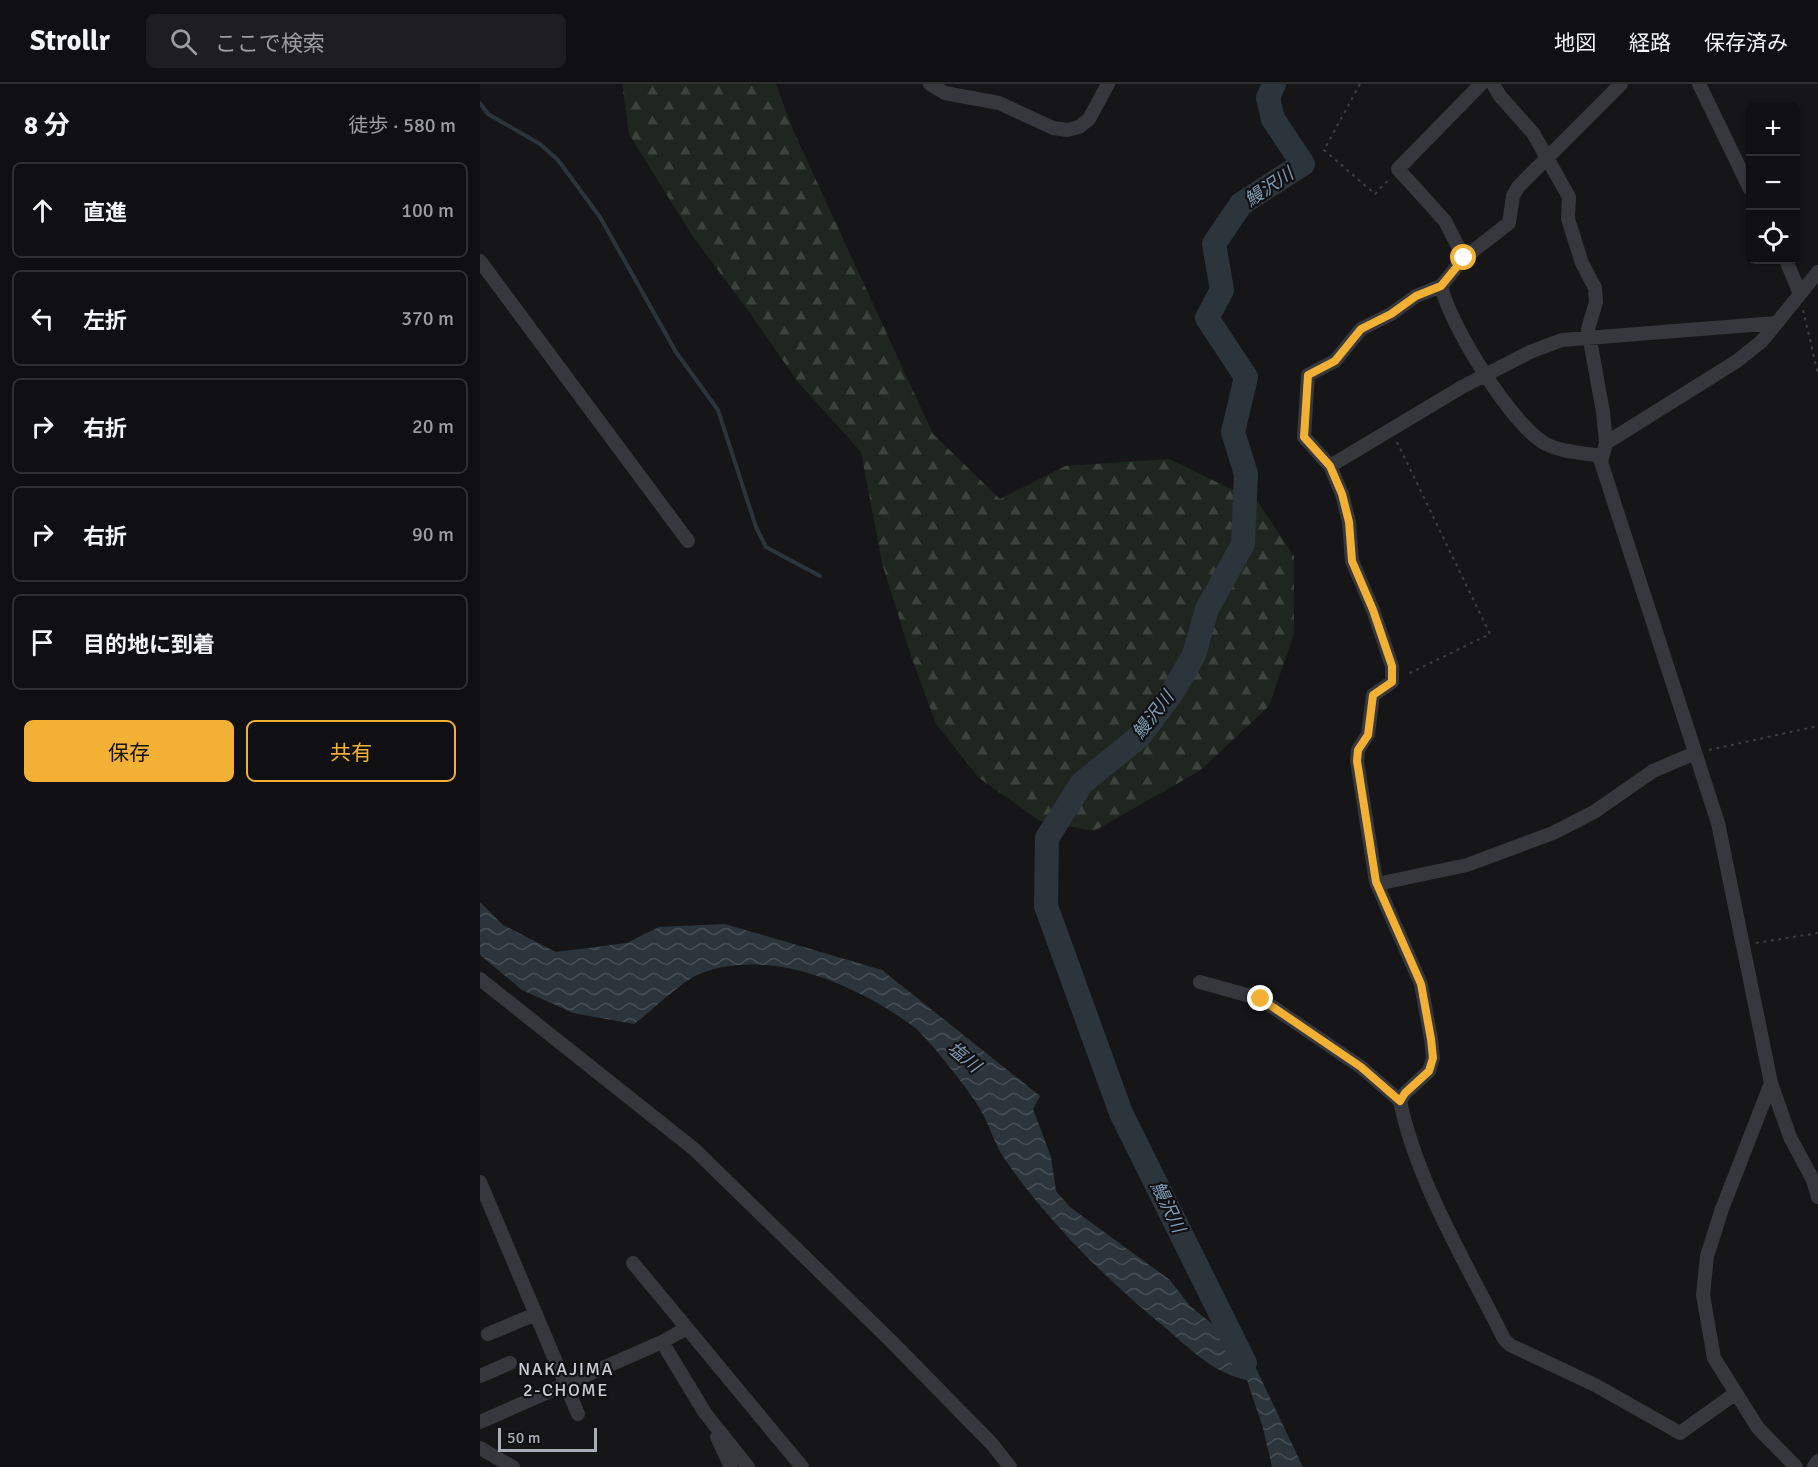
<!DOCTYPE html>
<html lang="ja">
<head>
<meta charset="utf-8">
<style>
  :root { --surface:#101012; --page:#1e1e20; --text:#f1f3f6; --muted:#9c9d9f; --line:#303032; --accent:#f2b134 }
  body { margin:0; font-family:Signika,"Noto Sans JP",sans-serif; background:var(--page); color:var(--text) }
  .controls { position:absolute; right:18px; top:18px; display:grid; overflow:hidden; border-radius:9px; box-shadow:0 2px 4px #0004 }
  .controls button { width:54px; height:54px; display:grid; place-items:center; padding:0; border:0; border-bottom:2px solid var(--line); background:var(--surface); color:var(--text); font:30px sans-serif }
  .scale { position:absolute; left:18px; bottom:15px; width:99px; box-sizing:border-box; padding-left:6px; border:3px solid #a8adb8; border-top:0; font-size:16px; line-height:21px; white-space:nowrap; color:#a8adb8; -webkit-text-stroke:4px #111113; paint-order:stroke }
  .stop { position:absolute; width:18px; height:18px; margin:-14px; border:4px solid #f2b134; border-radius:50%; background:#fff }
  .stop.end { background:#f2b134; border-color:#fff; box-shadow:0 2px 6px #0008 }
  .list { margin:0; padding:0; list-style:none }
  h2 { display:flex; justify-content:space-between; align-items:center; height:78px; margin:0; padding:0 24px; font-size:26px }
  h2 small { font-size:20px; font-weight:400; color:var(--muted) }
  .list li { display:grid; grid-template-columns:39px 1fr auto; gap:18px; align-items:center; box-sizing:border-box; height:96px; margin:0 12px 12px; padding:0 12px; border:2px solid var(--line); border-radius:9px }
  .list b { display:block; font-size:22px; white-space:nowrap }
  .list em { font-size:20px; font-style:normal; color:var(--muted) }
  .actions { display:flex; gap:12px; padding:18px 24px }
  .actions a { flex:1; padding:14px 0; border:2px solid var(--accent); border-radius:9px; text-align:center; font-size:21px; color:var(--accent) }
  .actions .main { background:var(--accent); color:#111 }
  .icon { flex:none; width:33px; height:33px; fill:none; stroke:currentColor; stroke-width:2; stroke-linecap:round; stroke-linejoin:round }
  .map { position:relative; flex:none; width:1338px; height:1383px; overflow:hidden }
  header { display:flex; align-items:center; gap:36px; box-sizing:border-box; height:84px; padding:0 30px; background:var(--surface); border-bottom:2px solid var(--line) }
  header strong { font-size:28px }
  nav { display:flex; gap:33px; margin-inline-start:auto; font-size:21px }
  .search { width:420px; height:54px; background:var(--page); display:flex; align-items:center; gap:15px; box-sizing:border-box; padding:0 21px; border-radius:9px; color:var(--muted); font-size:22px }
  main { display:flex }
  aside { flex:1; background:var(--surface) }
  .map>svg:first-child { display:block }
</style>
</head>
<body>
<header>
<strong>Strollr</strong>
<div class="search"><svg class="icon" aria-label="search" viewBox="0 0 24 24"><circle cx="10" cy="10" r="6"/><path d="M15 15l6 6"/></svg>ここで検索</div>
<nav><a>地図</a><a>経路</a><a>保存済み</a></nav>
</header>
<main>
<aside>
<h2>8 分<small>徒歩 · 580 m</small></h2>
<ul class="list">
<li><svg class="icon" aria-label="ahead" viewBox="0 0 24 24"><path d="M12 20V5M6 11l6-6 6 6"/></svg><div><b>直進</b></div><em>100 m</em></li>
<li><svg class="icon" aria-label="left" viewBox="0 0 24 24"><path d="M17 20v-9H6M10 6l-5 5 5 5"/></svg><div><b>左折</b></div><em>370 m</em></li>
<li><svg class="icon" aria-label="right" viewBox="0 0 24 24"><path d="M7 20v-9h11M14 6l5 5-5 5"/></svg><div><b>右折</b></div><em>20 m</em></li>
<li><svg class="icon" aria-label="right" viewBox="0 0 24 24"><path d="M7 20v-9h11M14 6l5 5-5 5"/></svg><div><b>右折</b></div><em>90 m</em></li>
<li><svg class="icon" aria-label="arrive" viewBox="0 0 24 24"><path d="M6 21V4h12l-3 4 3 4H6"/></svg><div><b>目的地に到着</b></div></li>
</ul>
<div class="actions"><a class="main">保存</a><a>共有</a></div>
</aside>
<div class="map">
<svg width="1338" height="1383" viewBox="0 0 1338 1383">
  <defs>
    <pattern id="forest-firs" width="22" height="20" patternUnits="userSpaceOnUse" patternTransform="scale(1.5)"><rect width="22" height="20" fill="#1e261f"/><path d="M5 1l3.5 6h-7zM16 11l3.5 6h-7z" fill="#3c433d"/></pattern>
    <pattern id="water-waves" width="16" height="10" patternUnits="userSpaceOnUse" patternTransform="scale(1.5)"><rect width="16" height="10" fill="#2c353c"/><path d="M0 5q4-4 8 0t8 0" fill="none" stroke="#485056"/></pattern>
  </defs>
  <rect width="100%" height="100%" fill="#161618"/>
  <!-- forest -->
  <path fill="url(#forest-firs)" d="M142,0H296L313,46L453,350L520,415L585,382L689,375L778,418L814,472V550L789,622L721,686L614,747L560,737L499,694L456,640L431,572L402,479L381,368L317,297L270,229L213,153L149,50Z"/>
  <!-- water -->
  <path fill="url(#water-waves)" d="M0,818L23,841L76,868L147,859L179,843L245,840L402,886L560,1012L553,1025L571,1073L576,1107L590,1123L690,1196L710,1222L741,1247L761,1253L823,1383H792L783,1344L767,1296C736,1290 712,1267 688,1246C629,1198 570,1140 526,1077C514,1060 509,1038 497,1020C488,1005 447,953 434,943C377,901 290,862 219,890C201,898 172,927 154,940L93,929L42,906L0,871Z"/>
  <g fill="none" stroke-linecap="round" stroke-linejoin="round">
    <!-- stream -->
    <path stroke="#2c353c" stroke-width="4" d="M0,19L8,30L60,60L78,76L120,133L196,268L238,326L276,443L286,463L340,492"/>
    <!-- river -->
    <path stroke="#2c353c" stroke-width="24" d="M765,1279L641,1029L566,822L567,754L602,699L659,653L692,609L714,571L727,525L763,460L766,390L753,348L766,293L727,234L742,206L734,160L761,120L823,80L793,35L788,14L794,0"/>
    <!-- path -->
    <path stroke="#3d3f44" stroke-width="2" stroke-dasharray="3 4.5" stroke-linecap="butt" d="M880,0L844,66L895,110L910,94
      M1323,226L1338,290
      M917,358L1010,550L926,591
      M1229,666L1338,642
      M1276,859L1338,849"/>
    <!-- minor -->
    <path stroke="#37383d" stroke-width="14" d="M450,0L465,9L519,19L573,44L587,46L599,43L609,35L628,0
      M1013,0L1020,12L1053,49L1089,113L1088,135L1102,179L1115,204L1116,218L1108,245L1123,328L1126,359L1121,378L1238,739L1291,999L1242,1125L1227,1172L1223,1211L1234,1274L1278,1344L1316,1383
      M1141,0L1038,103L1033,112L1029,139L984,174L961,202L936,212L911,230L881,245L855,277L828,291L824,353L850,382L982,303L1050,268L1082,256L1296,239
      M1219,0L1270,105
      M984,174L965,137L918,85L1001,0
      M1306,176L1320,210
      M0,177L208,457
      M961,202C970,241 1030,338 1064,359C1080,368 1104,369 1122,372
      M1126,359L1257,277L1282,257L1338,188
      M850,382L862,410L869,438L872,477L893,526L912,582V598L893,611L888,650L878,666L877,677L896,798L941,900L951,955L953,974L949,987L925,1009L920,1017C937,1099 987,1180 1024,1255L1030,1261L1115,1301L1200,1349L1256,1309
      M897,800L987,781L1073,749L1114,728L1173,687L1215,669
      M0,895L214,1065L410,1256L512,1360L530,1383
      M720,898L781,915L881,983L920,1017
      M1291,999L1310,1053L1333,1096L1338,1113
      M0,1098L98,1330
      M153,1179L322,1383
      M8,1250L56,1230
      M182,1258L225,1329L268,1383
      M0,1292L30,1279
      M0,1338L182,1258L207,1244
      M237,1353L251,1383
      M0,1364L33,1383
      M1334,1383L1338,1377"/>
  </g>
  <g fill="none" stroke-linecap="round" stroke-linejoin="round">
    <!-- route -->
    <path stroke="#f2b134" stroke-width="8" d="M781,915L881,983L920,1017L925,1009L949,987L953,974L951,955L941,900L896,798L877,677L878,666L888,651L893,611L912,598V582L893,526L872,477L869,438L862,410L850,382L824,353L828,291L855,277L881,245L911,230L936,212L961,202L984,174"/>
  </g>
  <g text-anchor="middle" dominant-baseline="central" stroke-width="4.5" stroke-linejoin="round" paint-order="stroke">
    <!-- water labels -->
    <g font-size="18" font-style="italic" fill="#7f9bb3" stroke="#111113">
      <text transform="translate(789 103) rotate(-34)">鰻沢川</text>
      <text transform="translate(673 631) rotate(-52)">鰻沢川</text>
      <text transform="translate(484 973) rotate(40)">塩川</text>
      <text transform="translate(688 1123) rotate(64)">鰻沢川</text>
    </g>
    <!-- neighbourhood labels -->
    <g font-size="18" letter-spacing="1.5" fill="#c9ccd4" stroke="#111113">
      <text x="86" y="1285">NAKAJIMA<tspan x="86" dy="21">2-CHOME</tspan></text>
    </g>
  </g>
</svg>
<div class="controls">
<button>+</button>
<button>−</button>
<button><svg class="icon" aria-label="locate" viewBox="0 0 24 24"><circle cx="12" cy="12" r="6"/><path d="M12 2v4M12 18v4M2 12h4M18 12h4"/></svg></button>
</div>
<div class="scale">50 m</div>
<div class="stop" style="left:984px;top:174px"></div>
<div class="stop end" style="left:781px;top:915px"></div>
</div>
</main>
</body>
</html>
